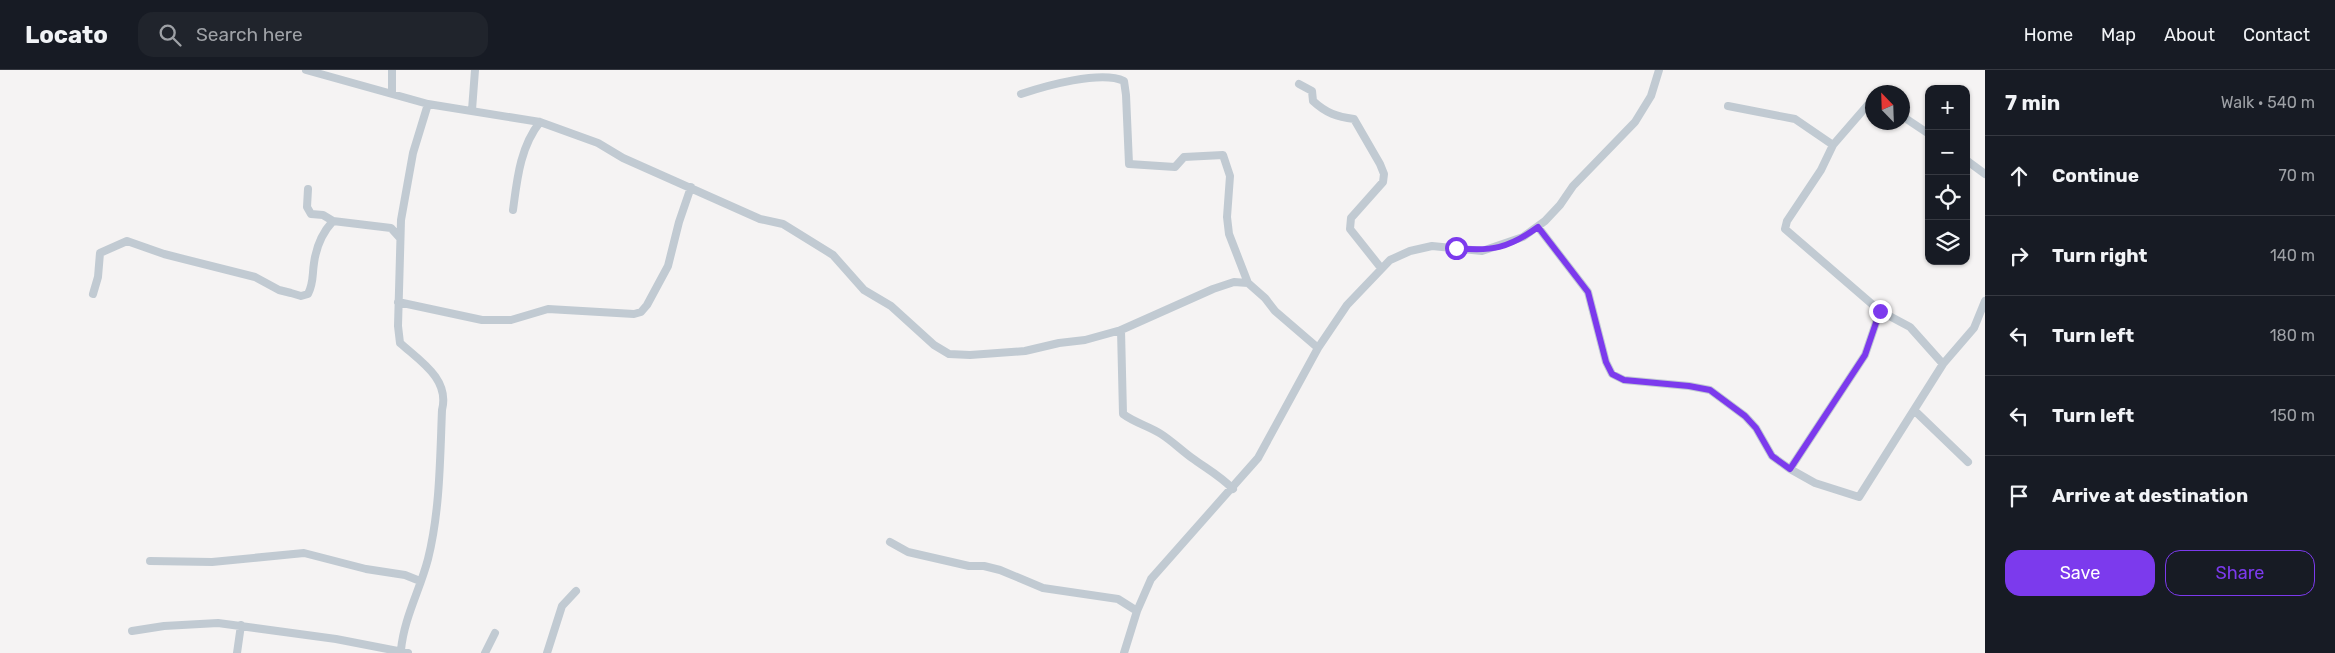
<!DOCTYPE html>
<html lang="en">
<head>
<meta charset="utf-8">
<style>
  :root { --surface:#171b24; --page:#20242c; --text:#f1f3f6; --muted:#9ea1a6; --line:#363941; --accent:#7c3aed }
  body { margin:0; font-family:Rubik,sans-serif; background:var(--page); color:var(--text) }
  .controls { position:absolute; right:15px; top:15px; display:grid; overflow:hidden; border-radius:10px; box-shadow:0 1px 4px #0004 }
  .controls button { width:45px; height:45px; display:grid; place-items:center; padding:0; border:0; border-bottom:1px solid var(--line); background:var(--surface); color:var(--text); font:25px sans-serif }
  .compass { position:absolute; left:1865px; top:15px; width:45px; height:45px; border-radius:50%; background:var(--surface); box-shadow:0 1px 4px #0004; rotate:337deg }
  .stop { position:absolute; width:15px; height:15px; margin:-11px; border:4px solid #7c3aed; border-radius:50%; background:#fff }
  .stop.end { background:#7c3aed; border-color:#fff; box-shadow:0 1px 5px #0008 }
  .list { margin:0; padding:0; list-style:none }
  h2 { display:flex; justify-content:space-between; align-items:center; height:65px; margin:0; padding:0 20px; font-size:21px }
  h2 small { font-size:16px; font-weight:400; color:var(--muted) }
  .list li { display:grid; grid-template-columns:32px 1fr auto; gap:15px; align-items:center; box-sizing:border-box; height:80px; padding:0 20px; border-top:1px solid var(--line) }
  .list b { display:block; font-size:19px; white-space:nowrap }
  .list em { font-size:16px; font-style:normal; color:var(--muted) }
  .actions { display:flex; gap:10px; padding:15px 20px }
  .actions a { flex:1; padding:11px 0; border:1px solid var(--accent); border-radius:15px; text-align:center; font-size:18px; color:var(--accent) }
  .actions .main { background:var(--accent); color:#fff }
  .icon { flex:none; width:28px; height:28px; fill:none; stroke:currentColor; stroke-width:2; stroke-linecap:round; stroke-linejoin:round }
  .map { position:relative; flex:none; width:1985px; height:583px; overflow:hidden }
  header { display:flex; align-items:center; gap:30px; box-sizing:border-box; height:70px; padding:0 25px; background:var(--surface); border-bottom:1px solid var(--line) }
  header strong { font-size:24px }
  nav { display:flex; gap:28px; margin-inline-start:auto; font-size:18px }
  .search { width:350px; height:45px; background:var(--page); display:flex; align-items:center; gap:12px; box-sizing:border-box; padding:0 18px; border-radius:15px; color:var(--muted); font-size:19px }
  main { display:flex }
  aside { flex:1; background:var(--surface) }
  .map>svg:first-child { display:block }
</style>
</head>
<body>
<header>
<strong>Locato</strong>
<div class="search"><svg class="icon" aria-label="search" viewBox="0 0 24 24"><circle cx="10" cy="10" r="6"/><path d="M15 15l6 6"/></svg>Search here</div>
<nav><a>Home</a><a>Map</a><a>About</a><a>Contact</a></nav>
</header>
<main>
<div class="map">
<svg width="1985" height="583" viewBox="0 0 1985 583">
  <rect width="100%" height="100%" fill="#f5f3f3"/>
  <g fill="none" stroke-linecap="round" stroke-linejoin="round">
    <!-- minor -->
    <path stroke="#c1cad2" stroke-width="8" d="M306,0L428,34L540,52L598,73L623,88L760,149L783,154L833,185L864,220L891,236L934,275L949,284L970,285L1025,281L1059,273L1085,270L1121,260L1213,219L1234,212L1248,213L1265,228L1275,241L1318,278
      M392,0V22
      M1299,14L1312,21L1313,31C1326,43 1337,47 1354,49L1380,94L1384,104L1383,112L1351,148L1350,159L1381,198
      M1021,24C1045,16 1101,0 1124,11L1126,25L1129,94L1175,97L1184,87L1223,85L1230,106L1227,147L1229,164L1248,213
      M1872,30L1833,75L1821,100L1787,151L1785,159L1880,241L1910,257L1943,294
      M1728,36L1795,49L1833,75
      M472,40L475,0
      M1902,46L1929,64
      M1966,90L1985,104
      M308,119L307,137L311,144L323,145L333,151L391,158L400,168
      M513,140C517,110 520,77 540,52
      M1538,157L1588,222L1606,292L1612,304L1624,310L1689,316L1710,320L1745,346L1756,358L1772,386L1790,399L1815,413L1859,427L1943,294L1974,258L1985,231
      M93,224L98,207L100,183L127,171L164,184L255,207L279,220L291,223L301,226L308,224C314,212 312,205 314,193C316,178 322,163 333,151
      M398,232L482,250H511L548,239L634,244L641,242L647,235L668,196L679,152L691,117
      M1121,260L1123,344C1135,353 1149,356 1161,364C1172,371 1181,380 1192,388C1207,399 1219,405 1233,419
      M1915,341L1968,392
      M1790,399L1865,285L1880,241
      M890,472L908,482L969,496H984L1000,500L1043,518L1118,529L1137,541
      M150,491L212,492L304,483L366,499L405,505L420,511
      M132,561L164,556L218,553L336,569L408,583
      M401,580C404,548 420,520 428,489C440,441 440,389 442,340C450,309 420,291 400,273L398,256L401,150L413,83L428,34
      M237,583L241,555
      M485,583L495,563
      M547,583L562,536L576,521
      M1124,583L1137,541L1151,509L1258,388L1318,278L1347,235L1390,190L1410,181L1432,176L1482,181L1523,167L1545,151L1560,135L1573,116L1635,52L1651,26L1659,0"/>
  </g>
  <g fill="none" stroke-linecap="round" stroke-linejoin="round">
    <!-- route -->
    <path stroke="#7c3aed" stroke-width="6" d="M1456,178C1491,182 1509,178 1538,157L1588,222L1606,292L1612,304L1624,310L1689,316L1710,320L1745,346L1756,358L1772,386L1790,399L1865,285L1880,241"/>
  </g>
</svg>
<div class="controls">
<button>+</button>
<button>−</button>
<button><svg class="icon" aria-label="locate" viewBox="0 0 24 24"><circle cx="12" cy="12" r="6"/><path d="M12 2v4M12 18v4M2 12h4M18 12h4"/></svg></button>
<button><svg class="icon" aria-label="layers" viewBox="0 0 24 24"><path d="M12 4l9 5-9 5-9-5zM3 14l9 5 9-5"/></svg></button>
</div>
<svg class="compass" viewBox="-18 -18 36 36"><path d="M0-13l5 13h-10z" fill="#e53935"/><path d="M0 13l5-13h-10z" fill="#9ea1a6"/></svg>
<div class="stop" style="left:1456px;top:178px"></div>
<div class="stop end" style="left:1880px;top:241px"></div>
</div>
<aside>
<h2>7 min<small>Walk · 540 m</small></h2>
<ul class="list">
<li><svg class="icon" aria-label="ahead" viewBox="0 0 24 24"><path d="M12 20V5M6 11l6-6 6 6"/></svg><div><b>Continue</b></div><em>70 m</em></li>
<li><svg class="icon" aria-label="right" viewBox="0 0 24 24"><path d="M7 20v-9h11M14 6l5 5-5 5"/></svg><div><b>Turn right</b></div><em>140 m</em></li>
<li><svg class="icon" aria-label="left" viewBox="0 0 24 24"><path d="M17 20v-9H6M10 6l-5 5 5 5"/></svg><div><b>Turn left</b></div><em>180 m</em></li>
<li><svg class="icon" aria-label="left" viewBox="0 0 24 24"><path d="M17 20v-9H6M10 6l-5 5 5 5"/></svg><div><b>Turn left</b></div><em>150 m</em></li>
<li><svg class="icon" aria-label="arrive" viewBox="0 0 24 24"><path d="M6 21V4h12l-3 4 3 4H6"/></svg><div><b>Arrive at destination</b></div></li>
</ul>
<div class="actions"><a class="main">Save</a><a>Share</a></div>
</aside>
</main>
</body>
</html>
